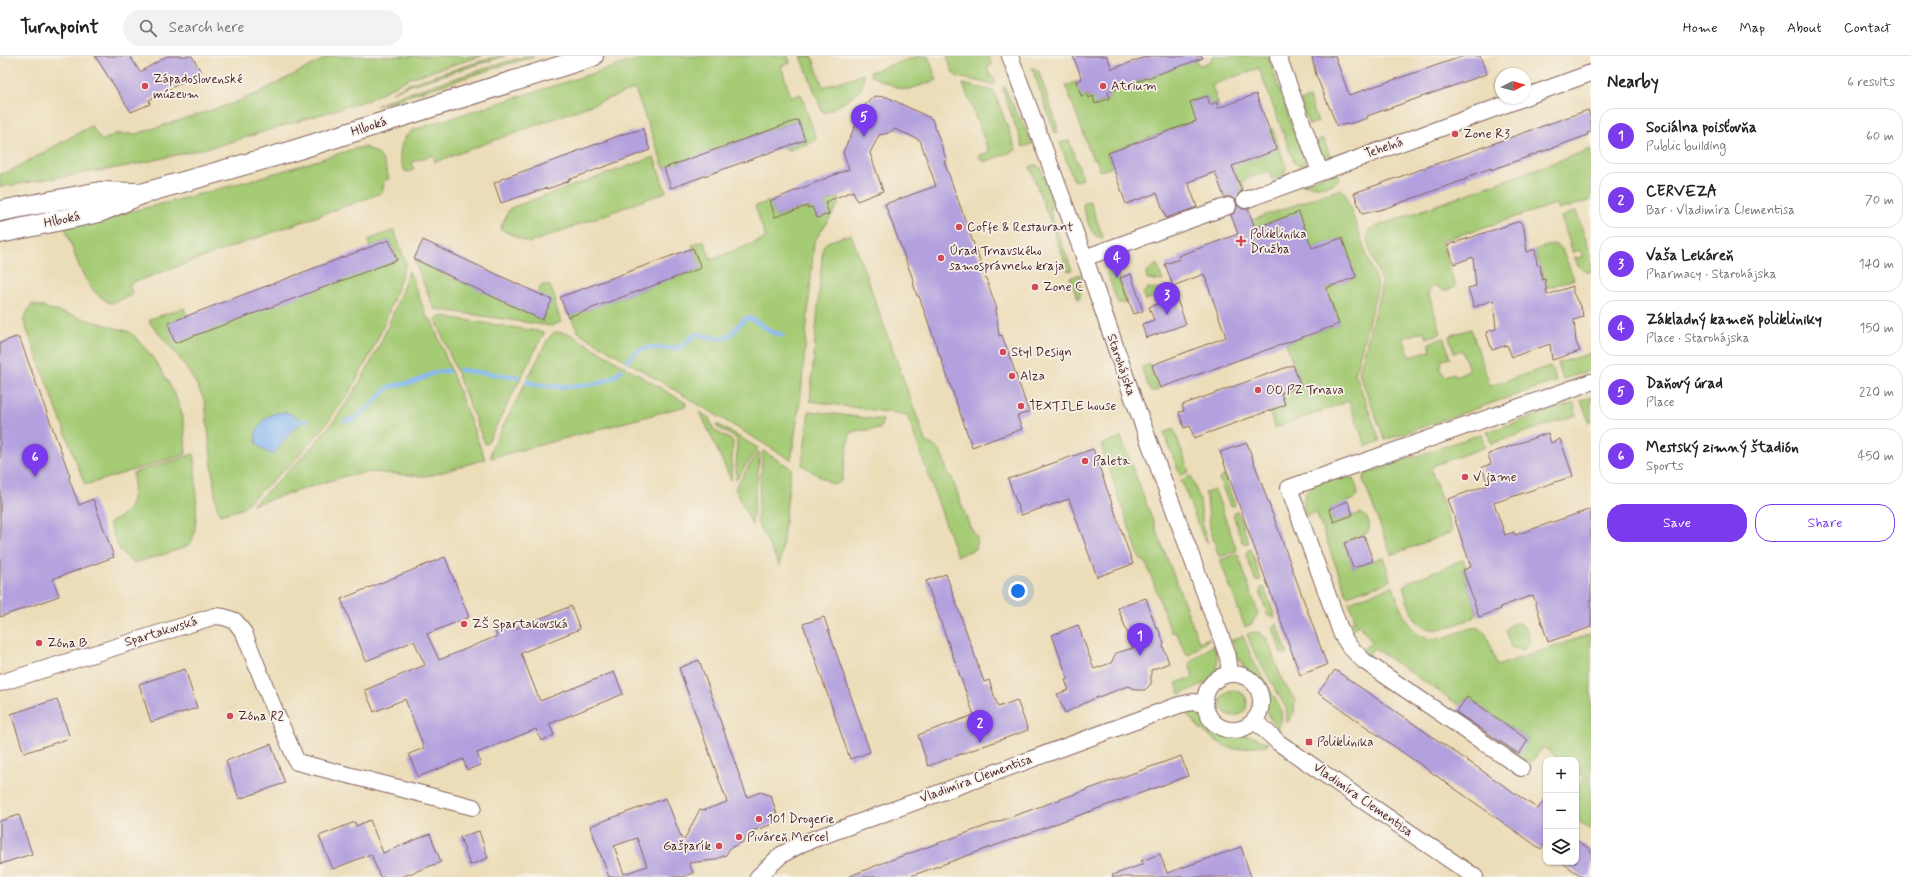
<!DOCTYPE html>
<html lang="en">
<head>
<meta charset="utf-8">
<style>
  :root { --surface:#fff; --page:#f2f2f2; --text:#222; --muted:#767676; --line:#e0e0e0; --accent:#7c3aed }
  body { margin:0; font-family:Mynerve,sans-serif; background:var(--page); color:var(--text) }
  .controls { position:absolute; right:12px; bottom:12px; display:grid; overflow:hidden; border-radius:8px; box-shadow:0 1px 3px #0004 }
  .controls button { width:36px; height:36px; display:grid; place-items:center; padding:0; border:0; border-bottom:1px solid var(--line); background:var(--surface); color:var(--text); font:20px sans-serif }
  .compass { position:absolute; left:1495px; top:12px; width:36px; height:36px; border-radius:50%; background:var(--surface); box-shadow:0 1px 3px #0004; rotate:84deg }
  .you { position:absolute; left:1018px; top:535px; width:14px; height:14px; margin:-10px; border:3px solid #fff; border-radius:50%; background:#1a73e8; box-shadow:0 0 0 6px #1a73e833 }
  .badge { display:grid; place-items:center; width:26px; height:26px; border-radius:50%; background:var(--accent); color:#fff; font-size:13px; font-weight:700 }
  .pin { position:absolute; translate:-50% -33px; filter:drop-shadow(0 1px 2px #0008) }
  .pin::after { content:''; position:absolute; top:21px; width:14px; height:12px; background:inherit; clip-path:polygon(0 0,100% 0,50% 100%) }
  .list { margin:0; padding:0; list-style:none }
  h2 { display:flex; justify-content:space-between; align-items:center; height:52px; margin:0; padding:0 16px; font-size:17px }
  h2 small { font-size:13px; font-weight:400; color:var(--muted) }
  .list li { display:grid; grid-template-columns:26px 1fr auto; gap:12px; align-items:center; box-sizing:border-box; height:56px; margin:0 8px 8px; padding:0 8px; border:1px solid var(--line); border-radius:16px }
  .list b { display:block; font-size:15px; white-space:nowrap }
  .list p { margin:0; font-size:13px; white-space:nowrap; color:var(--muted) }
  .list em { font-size:13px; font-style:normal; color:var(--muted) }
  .actions { display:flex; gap:8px; padding:12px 16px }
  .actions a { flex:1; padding:9px 0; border:1px solid var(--accent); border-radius:16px; text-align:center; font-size:14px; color:var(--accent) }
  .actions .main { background:var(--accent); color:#fff }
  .icon { flex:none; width:22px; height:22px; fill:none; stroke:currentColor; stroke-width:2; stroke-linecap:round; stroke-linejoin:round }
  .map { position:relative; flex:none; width:1591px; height:821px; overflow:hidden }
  header { display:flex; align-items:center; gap:24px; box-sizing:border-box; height:56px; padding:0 20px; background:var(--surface); border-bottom:1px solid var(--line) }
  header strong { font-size:19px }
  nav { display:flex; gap:22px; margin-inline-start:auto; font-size:14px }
  .search { width:280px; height:36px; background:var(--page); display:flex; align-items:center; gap:10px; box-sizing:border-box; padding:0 14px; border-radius:22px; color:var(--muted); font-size:15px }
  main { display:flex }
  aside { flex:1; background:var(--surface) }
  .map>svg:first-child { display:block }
</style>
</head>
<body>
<header>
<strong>Turnpoint</strong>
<div class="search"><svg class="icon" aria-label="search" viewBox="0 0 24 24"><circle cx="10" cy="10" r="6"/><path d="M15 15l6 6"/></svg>Search here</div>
<nav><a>Home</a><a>Map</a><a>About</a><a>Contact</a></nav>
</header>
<main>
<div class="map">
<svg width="1591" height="821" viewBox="0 0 1591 821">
  <rect width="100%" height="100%" fill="#f7f3e8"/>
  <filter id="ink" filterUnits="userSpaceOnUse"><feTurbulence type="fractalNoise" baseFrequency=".025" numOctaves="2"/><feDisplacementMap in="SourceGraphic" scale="8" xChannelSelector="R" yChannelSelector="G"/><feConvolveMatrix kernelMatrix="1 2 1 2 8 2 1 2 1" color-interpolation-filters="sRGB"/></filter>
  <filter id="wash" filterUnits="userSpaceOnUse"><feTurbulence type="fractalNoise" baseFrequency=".012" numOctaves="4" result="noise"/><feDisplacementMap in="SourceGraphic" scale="16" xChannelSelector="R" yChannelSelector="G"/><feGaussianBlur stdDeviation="0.9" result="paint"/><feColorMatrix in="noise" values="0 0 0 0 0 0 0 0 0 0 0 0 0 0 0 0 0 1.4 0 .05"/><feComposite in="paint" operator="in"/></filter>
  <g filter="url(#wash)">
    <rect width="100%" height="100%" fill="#ecddb9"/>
    <!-- green -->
    <path fill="#a5cb75" stroke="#787550" d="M330,0H482L410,22L368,44L220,89L128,110L0,131V118L10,115L91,70L102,85L115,78H136L234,47L256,38Z
      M505,0L405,31L392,36L408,28L491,2Z
      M525,0H534L376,50L399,40Z
      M648,0H788L790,7L781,10L791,41L801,38L816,82L815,85L787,95L785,90L805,83L797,64L664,112L635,33L435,106L433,99L412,106L414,114L406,116C396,103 399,83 413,74Z
      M801,0H812L823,31L863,18C868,38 838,49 825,57L822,55Z
      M918,0H928L937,24L910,33H901L871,20L870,16Z
      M947,0H988L992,9L987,11L991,21L994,20L995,29L958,21L953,17Z
      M1212,0H1268L1306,110L1298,109L1294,106L1259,12L1212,29L1219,51H1218L1216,46L1212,54L1207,40L1190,46L1197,64L1108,97L1113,111L1100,115L1096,102L1093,104L1066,30L1076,26L1081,39L1087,38L1089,42L1093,40L1096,48L1110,42L1108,36L1196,4L1198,8L1201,9L1211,5Z
      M1032,12L1038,14L1057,69V76L1055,77Z
      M963,28L994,35L1016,94L984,106L978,100L989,96Z
      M1004,30C1012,51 1025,68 1032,88L1023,91L1003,35Z
      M1309,42L1318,66L1309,69L1300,45Z
      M1272,72L1286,111L1285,118L1281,121L1272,124L1269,115L1242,125L1245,134L1242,136L1232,110Z
      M1323,82L1331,102C1320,101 1318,95 1314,86Z
      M1069,84L1083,123L1076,125L1073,123L1060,87Z
      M363,91C382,96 384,105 389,123L384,124L383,134L379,138L129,228L133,239L111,247C83,236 75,197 65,171C162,149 258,124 353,93Z
      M1591,93V144L1559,154L1556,148L1441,185L1456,231L1443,235L1438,231L1434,230L1428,236L1441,277L1427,282L1424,275L1403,282L1410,301L1431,295L1429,287L1444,282L1450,302L1442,304L1440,314L1446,320L1453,317L1455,320L1469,314L1462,294L1454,297L1449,280L1471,273L1490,330L1550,310L1556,325L1385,384L1359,317L1382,228L1367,185L1369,175L1373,172Z
      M654,101L666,136L529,187L500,173L510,152Z
      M1035,109L1041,112L1052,144L1050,156L1072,214L1068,215L1030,111Z
      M1337,115L1339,122C1333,135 1312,129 1301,128Z
      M1340,133L1344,135L1378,230L1355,317L1380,385L1366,391L1349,345L1275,372L1269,355L1285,349L1281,337L1301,330L1286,287L1339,268L1331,244L1301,254L1297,243L1356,221L1342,182L1283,203L1299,157L1255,172L1252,164Z
      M839,141V148L814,186L801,339L791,404L578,276L570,260L700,212L692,189L704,185L711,204L766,182L755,150L770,145L776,161L801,151L802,154Z
      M1090,145L1103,182C1089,181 1087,162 1083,151L1084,147Z
      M1576,155L1591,199V216C1581,216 1578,210 1574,201L1580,202L1583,200L1582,196L1578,194L1573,197L1561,161Z
      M394,174L406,207L385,266L371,297L351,334L325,370L292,407L241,453L220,459L216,447L205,346L197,329L178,300L150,267V263L184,252L187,260L397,204L389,184L370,192L368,184Z
      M851,178L926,386C943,393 943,402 948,418L951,420L970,471L977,481L976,493L957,500L907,359L810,345L823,191L827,186Z
      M1554,188L1562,193L1574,223L1547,232L1534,194Z
      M414,203L542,263L551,244L537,238L542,228L550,230L556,245L554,246L561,266L552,270L434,253Z
      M1157,208L1163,225L1147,223L1146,216Z
      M1116,214L1127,247H1118L1107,217Z
      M409,215L428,264L431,263L485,403L433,419L422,420L371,416L345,420L252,449C302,404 343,363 373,302C388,274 398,244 409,215Z
      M1080,218V242L1078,243L1070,222Z
      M1148,232L1167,234L1168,237L1145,244L1143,237Z
      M32,248L130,276C149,293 176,333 182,358C185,371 185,385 186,398L85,429L23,263Z
      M439,260L543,276L544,277L487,388H485L436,264Z
      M556,276L570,278L686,347V350L491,402V394L547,285L551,279Z
      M1591,297V314L1563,323L1558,307Z
      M1150,308L1159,334L1151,336L1143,317L1142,311Z
      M1591,341V365L1589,366L1581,344Z
      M1574,347L1576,359L1491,388L1487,376Z
      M809,355L883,364L880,373L854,375L850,378L842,424L838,428H832L802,409Z
      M700,356L709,362L714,374L733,385L731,424Z
      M717,368L758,392L736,424L737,383L717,371Z
      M1174,373L1189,416L1180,419L1164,377Z
      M1481,378L1485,391L1435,409L1431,413L1452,476L1391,499L1363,423L1364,418Z
      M1121,381L1199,586L1210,582L1189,599L1185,598L1177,577L1171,576L1146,506L1140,503L1101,389Z
      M763,395L791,412L780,510L757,466Z
      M758,396L760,397L752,469L735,432Z
      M194,398C195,414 201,479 189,488C181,495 146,503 134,507C117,497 116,484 109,467C135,455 134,442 133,417Z
      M1224,419L1235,449L1232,450L1229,448L1219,423Z
      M1342,419L1353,423C1356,430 1360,436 1355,443L1329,453L1334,466L1361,457C1369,462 1372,469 1367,477L1344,487L1353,512L1383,501L1391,525L1347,540L1316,456L1306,460C1296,428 1319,427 1342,419Z
      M1191,420L1200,444L1203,472L1208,487L1202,479L1181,424Z
      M1215,434L1237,495L1219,501L1210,473L1207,443L1205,437Z
      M1237,454L1249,487H1244L1242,486L1234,461V457Z
      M1251,493L1261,524L1256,525L1255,523L1246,499L1248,494Z
      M1238,498L1258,557L1252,568L1245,571L1220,504Z
      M1463,504L1467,513L1463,514L1477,557L1474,562C1451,569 1423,587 1411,554C1408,547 1404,538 1404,530L1408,526Z
      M1393,530C1401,551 1408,586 1438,583C1447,582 1456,577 1465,574C1470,572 1477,570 1482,574C1489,578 1494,602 1497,610L1591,578V774L1576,763V735L1585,721L1576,714V704H1561L1543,691L1532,706L1527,704L1520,705L1498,689L1501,685L1519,697L1528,684L1467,641L1459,649L1374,592L1368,600L1361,595L1372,586L1359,568L1348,577L1345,569L1355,564L1349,546Z
      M1264,531L1275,561L1268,560L1260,536L1261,532Z
      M1515,567L1521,568C1530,575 1534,587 1522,594L1511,591L1506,573L1510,569Z
      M1277,568L1288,598L1284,599L1281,597L1273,572Z
      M1254,576H1258L1267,583L1282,624L1295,644L1294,656L1287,667L1286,652L1254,596L1247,578Z
      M1243,580L1253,604L1281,653L1282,664L1277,674L1271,664L1267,654L1265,634L1259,625L1244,611L1237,600L1231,584Z
      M1213,589C1228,620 1204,629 1180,638L1176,627L1193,621L1189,607Z
      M1221 647a13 13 0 1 1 26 0a13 13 0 1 1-26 0Z
      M1185,654L1197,657L1217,674L1226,679L1251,680L1268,687L1267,690C1256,688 1247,693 1236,693C1222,693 1190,667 1185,654Z"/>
    <!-- water -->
    <path fill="#86b7f2" stroke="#686b8e" d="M286,356L301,364V367L289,378L275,397C271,398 268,397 264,394C248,385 258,366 271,359C275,357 281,356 286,356Z"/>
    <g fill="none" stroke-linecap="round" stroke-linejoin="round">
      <!-- stream -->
      <path stroke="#86b7f2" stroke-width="4.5" d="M627,305C645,282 660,297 681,291L696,278C704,279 720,285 727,281C736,277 738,265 748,262C761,265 768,278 782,279
        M460,314L518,321
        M527,326C549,333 607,334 621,314
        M301,365H306
        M345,365L354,363L366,354L389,331L414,326L436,316L448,315"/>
    </g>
    <g id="blocks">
      <!-- building -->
      <path fill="#b3a0de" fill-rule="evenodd" d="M95,0H130L140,16L167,0H192L201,16L149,44L150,48L131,56Z
        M1073,0H1107L1112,13L1148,0H1202L1203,2L1108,36L1110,42L1095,48L1093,40L1089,42L1087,38L1081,40L1076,25L1082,23Z
        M1312,0H1335L1349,39L1464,0H1480L1487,18L1367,60L1368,62L1352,67L1337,70L1316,19Z
        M1256,38L1277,94L1232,110L1242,135L1238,138L1236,145L1230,141H1224L1215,116L1188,126L1197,151L1166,162L1157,137L1126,148L1108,97L1196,65L1190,46L1207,40L1210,49L1216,46L1218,52Z
        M874,40L887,41L932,63L947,105H944L997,253H996L999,280L1002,279L1029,356L1017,360L1022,373L972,391L919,240H917L913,227L914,226L885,148L936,130L920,84L895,73L888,77L879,79L870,97L883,135L857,145L853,135L825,146L829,158L817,162L812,151L808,152L807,150L775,161L770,145L849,113L843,96L865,49Z
        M1588,54L1591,63V76L1587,77L1588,79L1491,114V112L1467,121V123L1383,153L1362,158L1354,137Z
        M798,64L805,84L671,132L664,112Z
        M643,73L650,94L568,124L569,125L547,133L546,132L501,147L494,127L501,124V123L576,97L575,96L624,78Z
        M1237,149L1243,153H1248L1255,172L1299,156L1312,192L1342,182L1356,221L1326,232L1339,268L1160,332L1152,309L1226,281L1204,218L1173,230L1165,208L1180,203L1178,200L1238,178L1231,159L1235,156Z
        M1520,165L1524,172L1527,196L1535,193L1537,209L1540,208L1542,224L1545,223L1547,239L1573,230V237L1582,254L1583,261L1574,264L1576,286L1580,295L1552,304L1550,288L1512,301L1507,289L1492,294L1486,276L1496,273L1493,244L1474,251L1468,232L1476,230L1473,201L1454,208L1448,189Z
        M389,184L397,204L175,287L168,267Z
        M423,184L552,244L542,264L414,203Z
        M693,192L701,212L568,261L560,241Z
        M1131,218L1143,255L1134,258L1120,222Z
        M1176,241L1186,268L1146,282L1142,268L1154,264L1149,251Z
        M16,281L20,283L70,420L69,423L79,449L93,443L114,501L53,523L59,540L0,561V287Z
        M1293,309L1301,330L1281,337L1285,349L1194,382L1190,370L1184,372L1179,356L1184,355L1182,349Z
        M1548,377L1551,387L1560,383L1573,420L1494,447L1505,479L1514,476L1515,479L1591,453V571L1548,586L1533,539L1500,551L1501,553L1479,561L1463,514L1471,511L1448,443L1488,429L1482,411L1491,408L1488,398Z
        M1247,387L1327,609L1300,619L1220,396Z
        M1093,393L1133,508L1097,521L1069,443L1021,459L1008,423Z
        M1348,445L1353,459L1334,466L1329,453Z
        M1364,480L1373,505L1353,512L1344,487Z
        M445,501L469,561L427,578L439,604L497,580L494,572L509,567L512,574L571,550L580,573L521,597L540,645L614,616L623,638L549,668L554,679L541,685L536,673L477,697L481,709L467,714L463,703L418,721L409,698L424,692L405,643L374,656L365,634L425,609L414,585L366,605L341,543Z
        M946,518L984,626L989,624L998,651L1017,644L1028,674L928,710L918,679L974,659L926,525Z
        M1146,542L1156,572H1158L1162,582L1164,588L1163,590L1169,607L1151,614V628L1145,634H1136L1128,630L1093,643L1065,657L1057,638L1069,634L1065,624L1068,623L1052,579L1078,569L1094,613L1111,607L1116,597L1133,592L1118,552Z
        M824,561L870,696L850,703L803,568Z
        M699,604L747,741L761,736L771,740L777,759L773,768L749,776L743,786L730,792L726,799L714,804L689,807L693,817L683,821H609L590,770L666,742L683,786L700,753L704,754L727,746L679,612ZM637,782L647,810L624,818L614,790Z
        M185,613L197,652L151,666L139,628Z
        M1335,614L1538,753L1546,741V785L1541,793L1318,637Z
        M1467,641L1528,684L1519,698L1456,656Z
        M57,643L70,682L24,697L11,658Z
        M271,688L285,727L239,743L226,705Z
        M1181,700L1188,720L908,821H850V820L880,808Z
        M19,759L32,798L0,808V765Z
        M370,764L383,797L430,778L441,806L401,821H380L371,798L333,813L319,780L355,766L356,770Z
        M479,775L488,802L470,809L460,781Z
        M1576,784L1591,794V821H1583L1561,806H1576Z
        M1241,791L1251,821H1113L1112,819L1144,808L1141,805L1160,798L1167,817Z"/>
    </g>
  </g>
  <g filter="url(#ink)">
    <use href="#blocks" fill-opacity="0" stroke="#83625d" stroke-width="1"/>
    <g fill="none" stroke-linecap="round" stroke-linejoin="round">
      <defs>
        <path id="minor" d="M1010,0L1089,214L1133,342L1222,584L1228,601L1230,618
          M1278,0L1320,116
          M1525,41L1591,17
          M1245,144L1523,42
          M1084,202L1228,150
          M1205 646a28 28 0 1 1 56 0a28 28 0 1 1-56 0Z
          M0,627L215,560L224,561L235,565L244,577L272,648L297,706L473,751
          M1254,664L1279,687L1475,821
          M1521,712L1364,605L1349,590L1342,579L1289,432L1591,326
          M758,821L781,799L803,787L1179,649L1193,646L1205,648"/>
        <path id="tertiary" d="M0,155L100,136L136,137
          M0,177L99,156L144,137L289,96L593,0"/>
      </defs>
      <!-- minor casing -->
      <use href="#minor" stroke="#83625d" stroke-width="18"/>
      <!-- tertiary casing -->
      <use href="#tertiary" stroke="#83625d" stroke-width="22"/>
      <!-- minor -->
      <use href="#minor" stroke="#fff" stroke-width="16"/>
      <!-- tertiary -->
      <use href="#tertiary" stroke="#fff" stroke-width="20"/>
    </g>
  </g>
  <!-- markers -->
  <g fill="#d1495b" stroke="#f7f3e8" stroke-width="1.5">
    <circle cx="145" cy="30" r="4"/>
    <circle cx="1103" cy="30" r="4"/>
    <circle cx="1455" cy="78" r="4"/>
    <circle cx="959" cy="171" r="4"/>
    <path d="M1239 179h4v4h4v4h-4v4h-4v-4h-4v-4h4z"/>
    <circle cx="941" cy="202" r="4"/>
    <circle cx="1035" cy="231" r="4"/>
    <circle cx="1003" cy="296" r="4"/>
    <circle cx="1012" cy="320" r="4"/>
    <circle cx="1258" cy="334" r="4"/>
    <circle cx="1021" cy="350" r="4"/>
    <circle cx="1085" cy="405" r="4"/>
    <circle cx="1465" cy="421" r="4"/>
    <circle cx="464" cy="568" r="4"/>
    <circle cx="39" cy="587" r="4"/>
    <circle cx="230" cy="660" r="4"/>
    <rect x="1305" y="682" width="8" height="8" rx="2"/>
    <circle cx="759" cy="763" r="4"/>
    <circle cx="739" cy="781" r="4"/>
    <circle cx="719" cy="790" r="4"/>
  </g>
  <g text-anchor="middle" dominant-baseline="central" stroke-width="3.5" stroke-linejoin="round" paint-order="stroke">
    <!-- poi labels -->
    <g font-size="13" fill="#4a1f2b" stroke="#f7f3e8" text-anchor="start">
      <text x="153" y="23">Západoslovenské<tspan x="153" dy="15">múzeum</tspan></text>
      <text x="1111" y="30">Atrium</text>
      <text x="1463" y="78">Zone R3</text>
      <text x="967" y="171">Coffe &amp; Restaurant</text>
      <text x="1250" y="178">Poliklinika<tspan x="1250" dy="15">Družba</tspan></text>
      <text x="949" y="195">Úrad Trnavského<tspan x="949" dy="15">samosprávneho kraja</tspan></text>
      <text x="1043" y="231">Zone C</text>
      <text x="1011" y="296">Styl Design</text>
      <text x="1020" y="320">Alza</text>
      <text x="1266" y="334">OO PZ Trnava</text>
      <text x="1029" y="350">TEXTILE house</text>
      <text x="1093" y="405">Paleta</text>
      <text x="1473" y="421">V jame</text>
      <text x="472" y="568">ZŠ Spartakovská</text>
      <text x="47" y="587">Zóna B</text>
      <text x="238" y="660">Zóna R2</text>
      <text x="1317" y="686">Poliklinika</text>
      <text x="767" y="763">101 Drogerie</text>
      <text x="747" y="781">Piváreň Mercel</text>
      <text x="711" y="790" text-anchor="end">Gašparík</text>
    </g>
    <!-- street labels -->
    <g font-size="13" fill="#4a1f2b" stroke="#f7f3e8">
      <text transform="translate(369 71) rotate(-18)">Hlboká</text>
      <text transform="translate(1384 92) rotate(-20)">Tehelná</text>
      <text transform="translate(62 164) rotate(-12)">Hlboká</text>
      <text transform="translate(1121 309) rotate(71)">Starohájska</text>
      <text transform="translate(161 576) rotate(-17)">Spartakovská</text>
      <text transform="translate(976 723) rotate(-20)">Vladimíra Clementisa</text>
      <text transform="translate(1363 744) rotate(35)">Vladimíra Clementisa</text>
    </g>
  </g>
</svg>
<div class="controls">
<button>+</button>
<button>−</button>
<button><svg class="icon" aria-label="layers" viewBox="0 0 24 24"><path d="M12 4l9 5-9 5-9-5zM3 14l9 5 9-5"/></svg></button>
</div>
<svg class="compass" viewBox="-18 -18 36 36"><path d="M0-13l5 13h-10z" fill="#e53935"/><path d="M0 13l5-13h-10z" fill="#767676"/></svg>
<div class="you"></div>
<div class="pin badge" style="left:1140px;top:600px">1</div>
<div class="pin badge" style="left:980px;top:687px">2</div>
<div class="pin badge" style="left:1167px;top:259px">3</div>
<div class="pin badge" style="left:1117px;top:222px">4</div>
<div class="pin badge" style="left:864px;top:81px">5</div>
<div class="pin badge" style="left:35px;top:421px">6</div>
</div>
<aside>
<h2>Nearby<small>6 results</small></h2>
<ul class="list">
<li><span class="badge">1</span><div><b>Sociálna poisťovňa</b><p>Public building</p></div><em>60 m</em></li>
<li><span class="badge">2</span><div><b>CERVEZA</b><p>Bar · Vladimíra Clementisa</p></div><em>70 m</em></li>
<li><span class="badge">3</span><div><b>Vaša Lekáreň</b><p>Pharmacy · Starohájska</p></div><em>140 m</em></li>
<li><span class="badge">4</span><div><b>Základný kameň polikliniky</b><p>Place · Starohájska</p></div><em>150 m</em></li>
<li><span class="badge">5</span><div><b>Daňový úrad</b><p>Place</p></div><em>220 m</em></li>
<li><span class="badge">6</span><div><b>Mestský zimný štadión</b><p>Sports</p></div><em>450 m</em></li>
</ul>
<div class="actions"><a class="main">Save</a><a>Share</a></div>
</aside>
</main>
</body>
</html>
